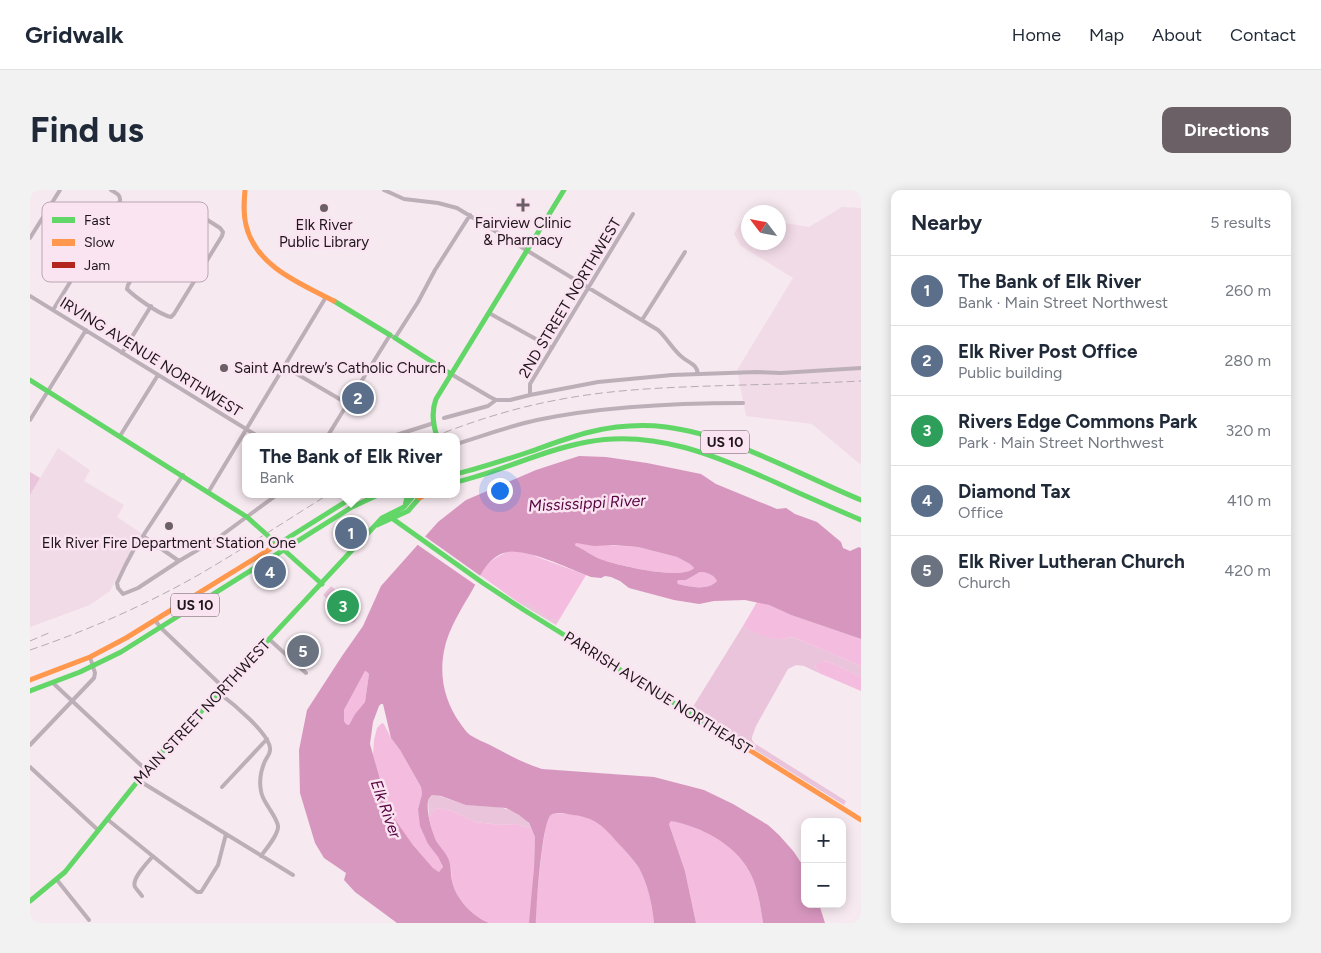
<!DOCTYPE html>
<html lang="en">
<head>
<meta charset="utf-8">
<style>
  :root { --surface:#fff; --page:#f2f2f3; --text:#1f2937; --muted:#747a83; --line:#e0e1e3; --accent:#6a6065 }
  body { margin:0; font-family:Figtree,sans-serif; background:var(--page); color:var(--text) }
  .controls { position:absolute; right:15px; bottom:15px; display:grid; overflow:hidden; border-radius:10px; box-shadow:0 2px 12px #0003 }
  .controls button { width:45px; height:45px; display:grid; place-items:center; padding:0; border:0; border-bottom:1px solid var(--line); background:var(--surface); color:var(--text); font:25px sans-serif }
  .compass { position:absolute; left:711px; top:15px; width:45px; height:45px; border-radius:50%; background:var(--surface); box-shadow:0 2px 12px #0003; rotate:302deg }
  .you { position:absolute; left:469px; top:300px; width:18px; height:18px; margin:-12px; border:4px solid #fff; border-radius:50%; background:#1a73e8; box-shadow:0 0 0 8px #1a73e833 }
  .badge { display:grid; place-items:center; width:32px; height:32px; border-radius:50%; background:var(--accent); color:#fff; font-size:16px; font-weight:700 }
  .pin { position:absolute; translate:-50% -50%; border:2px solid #fff; box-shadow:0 1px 5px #0006 }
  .popup { position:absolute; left:212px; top:243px; width:218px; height:65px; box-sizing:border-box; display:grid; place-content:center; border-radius:10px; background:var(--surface); filter:drop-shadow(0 1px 4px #0005); font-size:16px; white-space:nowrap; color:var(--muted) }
  .popup b { font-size:19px; color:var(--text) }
  .popup::after { content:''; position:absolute; left:50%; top:100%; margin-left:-10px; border:10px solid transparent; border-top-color:var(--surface) }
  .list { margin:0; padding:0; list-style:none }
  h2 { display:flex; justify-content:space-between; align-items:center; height:65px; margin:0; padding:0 20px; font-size:21px }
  h2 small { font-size:16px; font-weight:400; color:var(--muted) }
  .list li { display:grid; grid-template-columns:32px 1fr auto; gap:15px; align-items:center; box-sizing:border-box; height:70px; padding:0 20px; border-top:1px solid var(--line) }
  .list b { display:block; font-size:19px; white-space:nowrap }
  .list p { margin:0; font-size:16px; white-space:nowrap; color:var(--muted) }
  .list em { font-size:16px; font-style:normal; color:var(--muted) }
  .map { position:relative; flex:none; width:831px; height:733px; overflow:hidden; border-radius:10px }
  header { display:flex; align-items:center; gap:30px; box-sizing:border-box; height:70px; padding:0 25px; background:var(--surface); border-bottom:1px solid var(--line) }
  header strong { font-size:24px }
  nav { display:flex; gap:28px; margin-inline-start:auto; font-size:18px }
  .intro { display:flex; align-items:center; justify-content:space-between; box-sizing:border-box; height:120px; padding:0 30px }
  h1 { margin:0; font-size:35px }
  .button { padding:12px 22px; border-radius:10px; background:var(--accent); color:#fff; font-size:18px; font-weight:700 }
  main { display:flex; gap:30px; padding:0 30px }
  aside { flex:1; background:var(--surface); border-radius:10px; box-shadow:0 2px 12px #0003 }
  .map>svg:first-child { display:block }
</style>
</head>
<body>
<header>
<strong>Gridwalk</strong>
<nav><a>Home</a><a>Map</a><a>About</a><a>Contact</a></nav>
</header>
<div class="intro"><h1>Find us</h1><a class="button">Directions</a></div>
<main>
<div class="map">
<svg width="831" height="733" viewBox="0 0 831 733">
  <rect width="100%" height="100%" fill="#f6e9f0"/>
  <!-- built -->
  <path fill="#f1dbe7" d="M812,17L831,18V275L782,234L716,226L707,180L763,88L711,56L704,44L714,26L718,27V52H748L749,32L779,37Z
    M28,258L60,280L54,291L94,315L87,327L111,343L80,401L60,415L0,437V305Z"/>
  <!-- green -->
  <path fill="#eac4db" d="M0,282L10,288L0,305Z
    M301,396L330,423L325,432L322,433L293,405Z
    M495,412C508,417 514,427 529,430L526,435L489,413Z
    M713,436L721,441L751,449L763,447L831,476V487L799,472L793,471L785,476L789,483L774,476L766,475L758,479L726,536L722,547V550L724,553L816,611L814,615L661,520Z
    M402,605C414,606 424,612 436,614C457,619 472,612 492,627C496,630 499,633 501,638L485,634L471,635L445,632L422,621L407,618L399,627L398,611Z"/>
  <!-- forest -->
  <path fill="#f4bcde" d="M546,353L608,357L647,367L660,374L664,378C652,391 587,375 570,369C561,366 555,360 546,356L545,355Z
    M477,362H494L556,385L529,430L519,428L498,413H489L450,385C457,372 463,369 477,362Z
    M670,382C677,382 684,385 687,391C677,401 661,397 648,394L647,391L650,390H656Z
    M727,412L739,415L761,425L831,449V476L763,447L751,449L739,448L721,441L713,436Z
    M792,471L799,472L831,487V501L789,483L785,476Z
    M335,481L337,482L339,484L335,512L325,524L322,530L319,535L316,534L314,531V520Z
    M352,533L354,534L361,548L370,560L391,597L392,604L388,619L398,654L408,667L413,678L409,682L403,678L383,655L359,622L343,565L344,550L347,538Z
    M407,618L422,621L445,632L471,635L485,634L501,638L505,647L504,677L500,733H459C442,726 426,709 422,691C421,684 422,678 419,672C415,661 406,653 402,642C401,637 400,632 399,627Z
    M526,623C539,624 552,625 564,630C571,633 578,642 584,648C592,657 602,667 609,678C618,694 622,714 624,733H506V716L512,660L517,629L521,625Z
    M641,630C670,636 705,653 719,681C728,697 730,715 733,733H666L655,681L639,634Z"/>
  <!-- water -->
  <path fill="#d796be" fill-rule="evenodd" d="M549,266L576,267L617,273L671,284L686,294L747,319L756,318L765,324L787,332L811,352L813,358L820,361L829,357L831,358V449L761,425L739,415L715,410L684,411L669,414L644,410L599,398L590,391L581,387L575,386L571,388L561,387C540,379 500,359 478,362C459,365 451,384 443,399C432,418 418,439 414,461C409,487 415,512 430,533C433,537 436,542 440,545C446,549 454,552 460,555C477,564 493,573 512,579L624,587L674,600L703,614L738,635L749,645L764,662L775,679V714H789L795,733H733C730,715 728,697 719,681C705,654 670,636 641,631L639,634L655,681L666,733H624C622,714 618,695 609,678C603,669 595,660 587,652C573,636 566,628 543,625C537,624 527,621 521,625C512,630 506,719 506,733H499L504,677L505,647L499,633L489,625L476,618L436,615L411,606L402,605C401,606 398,610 398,611C396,621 402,644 407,652C411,658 415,662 418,668C422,677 420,682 422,691C426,709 442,726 459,733H367L325,702L314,690L316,683L294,668L285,653L270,603L269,560L277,520L312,466L333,436L351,396L408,332L436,310L506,280ZM546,353L564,356L583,355L608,357L647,367L660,374L664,378C652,391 586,375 570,369C562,366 555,360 546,356L545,355ZM670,382C677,382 684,385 687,391C677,401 661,397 648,394L647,391L650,390H656ZM335,481L337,482L339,484L335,512L325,524L319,535L316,534L314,531V520ZM351,514H353L361,548L370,560L391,597L392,604L388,619L390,636L398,654L408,667L413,677L409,682L403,678L383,655L359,621L340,554L343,532L349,516Z"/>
  <!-- pier -->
  <path fill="#f6e9f0" d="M393,345L452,387L447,396L385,353Z"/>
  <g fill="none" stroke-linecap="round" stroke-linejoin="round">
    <!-- street -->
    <path stroke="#bdafb7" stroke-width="4" d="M354,0L374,9L408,13L427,18L628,140C637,148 643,160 652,167C659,173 667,174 668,184
      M149,14L154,15L190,38L193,42L192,46L144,124L141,127C130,125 105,107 97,99L98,95L145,18Z
      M0,48L30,0
      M0,106L229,247
      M23,120L90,11C91,5 86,3 81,0
      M459,123L522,158
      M612,130L655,62
      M92,163L121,116
      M255,177L318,214
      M421,184L460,207L466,210
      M500,205V194L603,24
      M414,228L458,216L466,210H480L500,205L568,192L642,185L726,182L751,183L831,178
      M0,230L56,140
      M90,246L128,185
      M297,247L360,145L365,148L388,112L405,80L440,25
      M360,247L404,233
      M426,254C453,246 479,236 507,230C574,216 644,213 713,213
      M153,285L103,361L95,376L87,393L88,398L93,404L108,398L149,371L188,348L248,304
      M179,301L296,107
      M113,346L149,371
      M125,430L130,437L194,498
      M239,449L276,483
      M23,493L116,580
      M189,503C201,512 242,545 240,560C240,564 237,567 235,571C231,580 229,591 231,601C232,608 236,613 239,618C242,623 247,630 248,636C249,644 236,659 231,666
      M0,555L64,488L65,483L60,467
      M0,577L68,640
      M108,590L263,685
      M192,597L237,549
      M77,629L167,702H171L173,699L188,675L196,644
      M27,690L59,730
      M112,706C110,703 107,700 105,697C101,689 118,672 123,666"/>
    <!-- fast -->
    <path stroke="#63d668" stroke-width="5" d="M304,111L360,145
      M365,148L421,184
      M0,190L217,327L292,394
      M407,247C403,234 401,222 406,209L534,0
      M426,284C451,278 475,270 499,262C519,255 539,247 560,242C585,236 611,234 636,237C701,245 770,285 831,310
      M426,292C471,282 512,260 557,252C624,239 687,266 747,293C775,306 803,318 831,330
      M375,304L377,307L375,316
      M360,324L363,329L453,393L494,420L713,556
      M347,335L378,321L391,306
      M253,351L328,304
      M0,501L50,482L91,462L322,317L350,304
      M0,711L35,682L127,567L189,503L352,328L374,317L385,304"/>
    <!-- slow -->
    <path stroke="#ff974d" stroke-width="5" d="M215,0C214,12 213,23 216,35C225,76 271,94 304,111
      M389,308L397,304
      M0,490L60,467L96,448L253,351
      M713,556L831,630"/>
    <!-- rail -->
    <path stroke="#b6abb1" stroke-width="1" stroke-dasharray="8 4" stroke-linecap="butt" d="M403,247C443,231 484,218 527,210C588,198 651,197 713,195C752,194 792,193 831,191
      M0,451L21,442
      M0,460C56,441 111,417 163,388C210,361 254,332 299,304"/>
  </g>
  <!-- markers -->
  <g fill="#6a6065" stroke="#fbe4f1" stroke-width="2">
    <path d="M490.5 7.5h5v5h5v5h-5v5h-5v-5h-5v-5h5z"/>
    <circle cx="294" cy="18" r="5"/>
    <circle cx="194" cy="178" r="5"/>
    <circle cx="139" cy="336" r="5"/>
  </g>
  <g text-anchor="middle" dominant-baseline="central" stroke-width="5" stroke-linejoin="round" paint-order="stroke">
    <!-- shield labels -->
    <g fill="#fbe4f1" stroke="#60545a" stroke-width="1">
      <rect x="671" y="240.5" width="48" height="23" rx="4"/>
      <rect x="141" y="403.5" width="48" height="23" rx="4"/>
    </g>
    <g font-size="14" font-weight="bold" fill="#1e161a">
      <text x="695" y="252">US 10</text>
      <text x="165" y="415">US 10</text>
    </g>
    <!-- poi labels -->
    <g font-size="15" fill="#1e161a" stroke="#fbe4f1">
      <text x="493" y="33">Fairview Clinic<tspan x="493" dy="17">&amp; Pharmacy</tspan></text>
      <text x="294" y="35">Elk River<tspan x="294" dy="17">Public Library</tspan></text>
      <text x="204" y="178" text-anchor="start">Saint Andrew’s Catholic Church</text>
      <text x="139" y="353">Elk River Fire Department Station One</text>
    </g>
    <!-- street labels -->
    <g font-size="15" fill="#1e161a" stroke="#fbe4f1">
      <text transform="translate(540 108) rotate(-59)">2ND STREET NORTHWEST</text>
      <text transform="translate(121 167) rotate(32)">IRVING AVENUE NORTHWEST</text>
      <text transform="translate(628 503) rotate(32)">PARRISH AVENUE NORTHEAST</text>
      <text transform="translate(172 522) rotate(-47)">MAIN STREET NORTHWEST</text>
    </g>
    <!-- water labels -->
    <g font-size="16" font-style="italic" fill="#560440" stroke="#fbe4f1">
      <text transform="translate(557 313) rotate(-3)">Mississippi River</text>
      <text transform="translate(356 619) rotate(70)">Elk River</text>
    </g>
  </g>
  <!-- legend -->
  <rect x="12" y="12" width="166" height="80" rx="8" fill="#fbe4f1" stroke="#b9a6b0" stroke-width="1"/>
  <rect x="22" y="27" width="23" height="6" fill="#63d668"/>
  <rect x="22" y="49" width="23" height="7" fill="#ff974d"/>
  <rect x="22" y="72" width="23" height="6" fill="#b3261e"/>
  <g font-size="14" fill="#1e161a">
    <text x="54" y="35">Fast</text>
    <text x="54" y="57">Slow</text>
    <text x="54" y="80">Jam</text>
  </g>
</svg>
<div class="controls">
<button>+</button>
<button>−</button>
</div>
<svg class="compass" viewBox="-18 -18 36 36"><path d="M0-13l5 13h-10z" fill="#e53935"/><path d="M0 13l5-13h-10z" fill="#747a83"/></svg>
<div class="you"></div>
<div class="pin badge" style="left:321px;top:343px;background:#5c6f8a">1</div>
<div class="popup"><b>The Bank of Elk River</b>Bank</div>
<div class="pin badge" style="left:328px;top:208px;background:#5c6f8a">2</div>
<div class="pin badge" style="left:313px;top:416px;background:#2e9e5b">3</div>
<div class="pin badge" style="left:240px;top:382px;background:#5c6f8a">4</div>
<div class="pin badge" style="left:273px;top:461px;background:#6b7280">5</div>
</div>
<aside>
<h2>Nearby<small>5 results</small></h2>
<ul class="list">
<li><span class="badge" style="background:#5c6f8a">1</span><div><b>The Bank of Elk River</b><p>Bank · Main Street Northwest</p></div><em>260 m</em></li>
<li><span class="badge" style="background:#5c6f8a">2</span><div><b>Elk River Post Office</b><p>Public building</p></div><em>280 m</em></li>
<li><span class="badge" style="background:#2e9e5b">3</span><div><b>Rivers Edge Commons Park</b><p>Park · Main Street Northwest</p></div><em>320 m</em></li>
<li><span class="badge" style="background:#5c6f8a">4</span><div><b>Diamond Tax</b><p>Office</p></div><em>410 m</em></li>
<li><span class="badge" style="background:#6b7280">5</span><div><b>Elk River Lutheran Church</b><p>Church</p></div><em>420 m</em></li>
</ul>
</aside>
</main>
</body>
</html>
